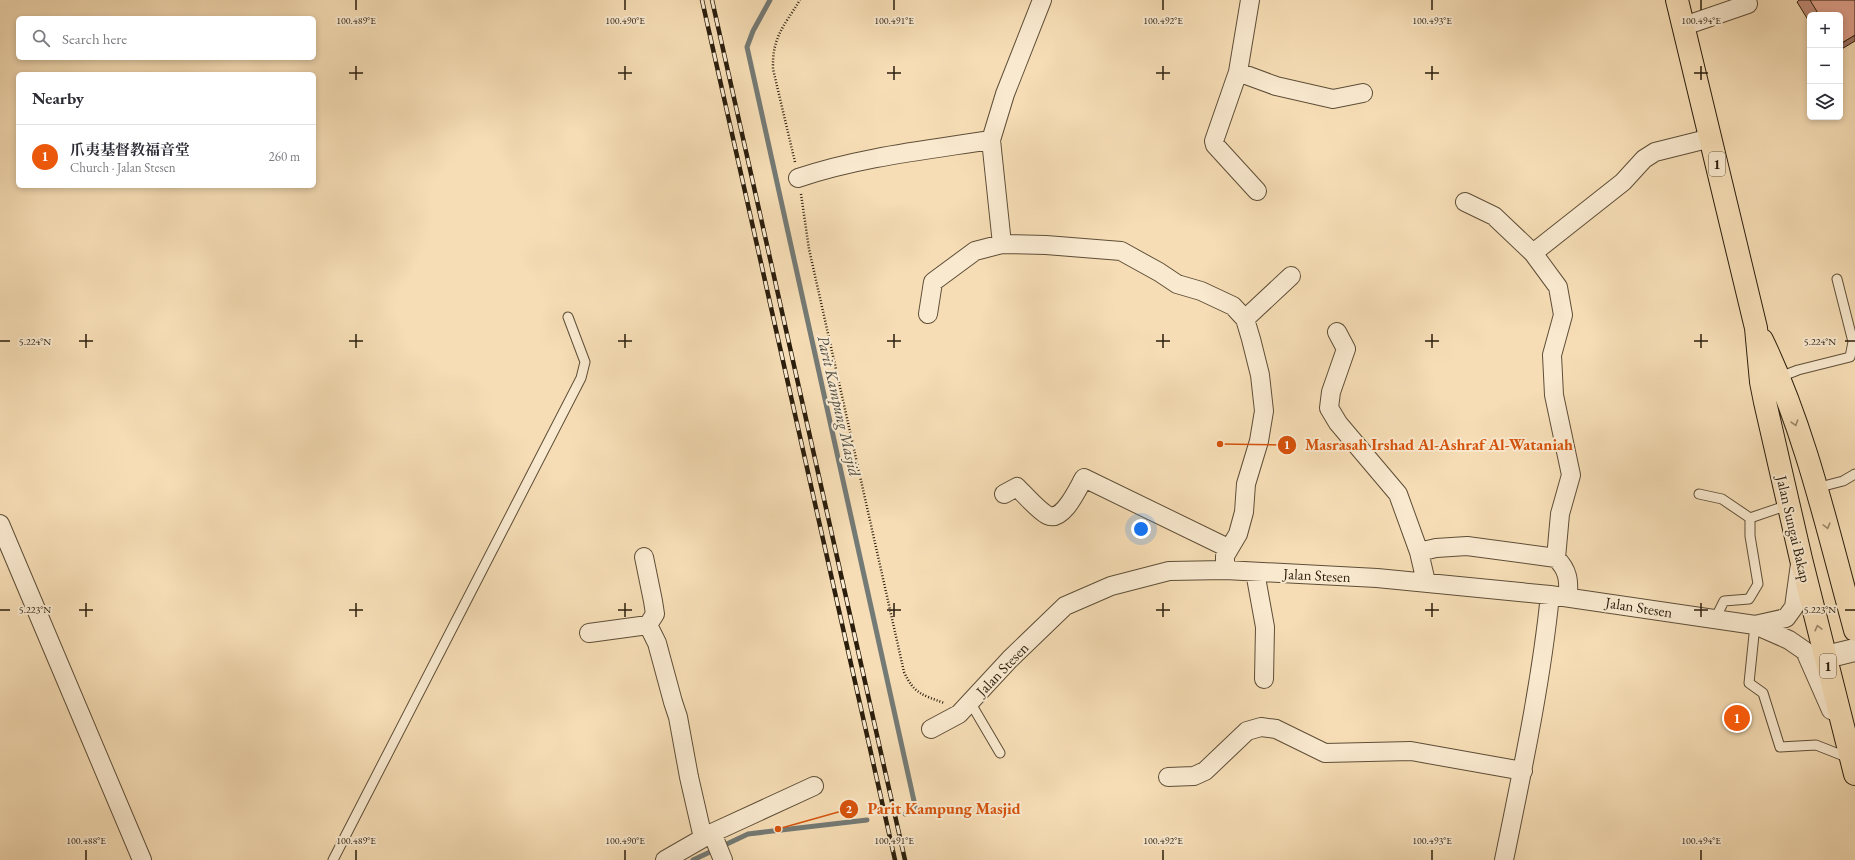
<!DOCTYPE html>
<html lang="en">
<head>
<meta charset="utf-8">
<style>
  :root { --surface:#fff; --page:#f7f7f7; --text:#2b2b33; --muted:#7c7c81; --line:#e1e1e2; --accent:#ea580c }
  body { margin:0; font-family:"EB Garamond","Noto Serif SC",serif; background:var(--page); color:var(--text) }
  .controls { position:absolute; right:12px; top:12px; display:grid; overflow:hidden; border-radius:6px; box-shadow:0 2px 6px #0003 }
  .controls button { width:36px; height:36px; display:grid; place-items:center; padding:0; border:0; border-bottom:1px solid var(--line); background:var(--surface); color:var(--text); font:20px sans-serif }
  .you { position:absolute; left:1141px; top:529px; width:14px; height:14px; margin:-10px; border:3px solid #fff; border-radius:50%; background:#1a73e8; box-shadow:0 0 0 6px #1a73e833 }
  .badge { display:grid; place-items:center; width:26px; height:26px; border-radius:50%; background:var(--accent); color:#fff; font-size:13px; font-weight:700 }
  .pin { position:absolute; translate:-50% -50%; border:2px solid #fff; box-shadow:0 1px 4px #0006 }
  .list { margin:0; padding:0; list-style:none }
  h2 { display:flex; justify-content:space-between; align-items:center; height:52px; margin:0; padding:0 16px; font-size:17px }
  h2 small { font-size:13px; font-weight:400; color:var(--muted) }
  .list li { display:grid; grid-template-columns:26px 1fr auto; gap:12px; align-items:center; box-sizing:border-box; height:64px; padding:0 16px; border-top:1px solid var(--line) }
  .list b { display:block; font-size:15px; white-space:nowrap }
  .list p { margin:0; font-size:13px; white-space:nowrap; color:var(--muted) }
  .list em { font-size:13px; font-style:normal; color:var(--muted) }
  .icon { flex:none; width:22px; height:22px; fill:none; stroke:currentColor; stroke-width:2; stroke-linecap:round; stroke-linejoin:round }
  .map { position:relative; flex:none; width:1855px; height:860px; overflow:hidden }
  .search { position:absolute; background:var(--surface); box-shadow:0 2px 6px #0003; left:16px; top:16px; width:300px; height:44px; display:flex; align-items:center; gap:10px; box-sizing:border-box; padding:0 14px; border-radius:6px; color:var(--muted); font-size:15px }
  .panel { position:absolute; background:var(--surface); box-shadow:0 2px 6px #0003; left:16px; top:72px; width:300px; height:116px; border-radius:6px }
  .map>svg:first-child { display:block }
</style>
</head>
<body>
<div class="map">
<svg width="1855" height="860" viewBox="0 0 1855 860">
  <rect width="100%" height="100%" fill="#f6ddb5"/>
  <filter id="stains"><feTurbulence type="fractalNoise" baseFrequency=".005" numOctaves="4"/><feColorMatrix values="0 0 0 0 .2 0 0 0 0 .09 0 0 0 0 .02 0 0 0 .5 -.17"/></filter>
  <radialGradient id="worn" r=".72"><stop offset=".6" stop-color="#630" stop-opacity="0"/><stop offset="1" stop-color="#630" stop-opacity=".3"/></radialGradient>
  <g fill="none" stroke-linecap="round" stroke-linejoin="round">
    <!-- stream -->
    <path stroke="#747a75" stroke-width="5" d="M770,0L753,31L747,47L916,810L905,814
      M693,860L748,834L867,820"/>
    <defs>
      <path id="service" d="M1780,377L1798,370L1850,357L1853,342L1837,279
        M1816,488L1843,481L1855,474
        M1699,494L1722,499L1750,518L1788,505
        M1715,619L1724,601L1749,599L1758,584L1750,536V518
        M1755,625L1749,683L1763,693L1780,747L1816,745L1849,758
        M970,702L1000,753
        M333,860L581,378L585,362L568,317"/>
      <path id="minor" d="M1250,0L1238,72L1214,141L1215,145L1257,191
        M1684,26L1748,4L1747,0
        M1238,72L1276,86L1333,99L1363,93
        M798,178C860,157 927,150 991,140
        M1465,202L1494,216L1533,253L1558,287L1563,315L1552,355L1554,395L1571,475L1560,514L1556,558
        M1002,244L991,140L1005,94L1042,0
        M1533,253L1623,182L1644,159L1655,152L1711,138
        M928,314L933,282L975,251L1002,244L1046,245L1121,251L1159,272L1177,284L1201,291L1233,306L1245,319L1251,339L1260,375L1264,411L1259,441L1246,484L1244,512L1238,534L1225,556V570
        M1245,319L1291,276
        M1337,332L1346,349L1331,392L1329,408L1338,423L1398,494L1419,552L1426,582
        M1004,494L1017,487C1025,495 1038,510 1047,515C1063,523 1078,488 1084,478L1228,548
        M0,524L142,860
        M1419,552L1436,548L1467,546L1556,558C1568,570 1569,580 1568,596
        M644,557L653,601L655,614L648,625
        M1255,572L1265,627L1264,679
        M1755,625L1786,618L1794,607L1800,564
        M589,633L648,625L657,643L673,702L678,717L689,777L703,838
        M931,729L959,714L1010,659L1065,606L1111,586L1169,571L1225,570L1377,578L1550,595L1755,625L1789,640L1805,651L1831,710
        M1168,777L1194,776L1205,771L1247,731L1261,727L1276,729L1325,753L1411,751L1523,771
        M712,833L723,860
        M665,860L712,833L814,786
        M1504,860C1522,772 1541,684 1550,595"/>
      <path id="tertiary" d="M1826,657L1855,650"/>
      <path id="trunk" d="M1677,0L1756,328L1761,382L1765,402L1801,559L1855,774
        M1762,340C1806,431 1828,532 1855,630"/>
    </defs>
    <!-- service casing -->
    <use href="#service" stroke="#5e4e37" stroke-width="11"/>
    <!-- minor casing -->
    <use href="#minor" stroke="#5e4e37" stroke-width="20"/>
    <!-- tertiary casing -->
    <use href="#tertiary" stroke="#5e4e37" stroke-width="24"/>
    <!-- trunk casing -->
    <use href="#trunk" stroke="#2b1e0d" stroke-width="24"/>
    <!-- path -->
    <path stroke="#2b1e0d" stroke-width="2.5" stroke-dasharray="1 2" stroke-linecap="butt" d="M795,162L773,69C772,37 784,26 800,0
      M801,194L809,249L904,672C914,694 923,695 944,703"/>
    <!-- service -->
    <use href="#service" stroke="#f9e9cf" stroke-width="9"/>
    <!-- minor -->
    <use href="#minor" stroke="#f9e9cf" stroke-width="18"/>
    <!-- tertiary -->
    <use href="#tertiary" stroke="#f9e9cf" stroke-width="22"/>
    <!-- trunk -->
    <use href="#trunk" stroke="#f6ddb5" stroke-width="22"/>
    <defs>
      <path id="rail" d="M702,0L895,860
        M712,0L905,860"/>
    </defs>
    <!-- rail casing -->
    <use href="#rail" stroke="#2b1e0d" stroke-width="4.5"/>
    <!-- rail -->
    <use href="#rail" stroke="#f9e9cf" stroke-width="3" stroke-dasharray="9" stroke-linecap="butt"/>
  </g>
  <!-- wall -->
  <path fill="#c28c7a" stroke="#2b1e0d" d="M1799,0H1855L1840,15H1810V23L1797,2Z"/>
  <!-- shaded-wall -->
  <path fill="#9e7263" stroke="#2b1e0d" d="M1855,35V41L1840,50V44Z"/>
  <!-- building -->
  <path fill="#e1a38e" stroke="#2b1e0d" d="M1810,0H1855V35L1840,44V15H1819Z"/>
  <!-- one-way arrows -->
  <defs><path id="oneway-chevron" d="M-2-3.5L2.5 0L-2 3.5" fill="none" stroke-width="1.6" stroke-linecap="round" stroke-linejoin="round"/></defs>
  <g stroke="#9b8769">
    <use href="#oneway-chevron" transform="translate(1795 423) rotate(72)"/>
    <use href="#oneway-chevron" transform="translate(1827 526) rotate(75)"/>
    <use href="#oneway-chevron" transform="translate(1818 628) rotate(-104)"/>
  </g>
  <!-- ticks -->
  <path fill="none" stroke="#2b1e0d" stroke-width="1.5" d="M356,0V10M625,0V10M894,0V10M1163,0V10M1432,0V10M1701,0V10M356,66V80M625,66V80M894,66V80M1163,66V80M1432,66V80M1701,66V80M349,73H363M618,73H632M887,73H901M1156,73H1170M1425,73H1439M1694,73H1708M86,334V348M356,334V348M625,334V348M894,334V348M1163,334V348M1432,334V348M1701,334V348M0,341H10M79,341H93M349,341H363M618,341H632M887,341H901M1156,341H1170M1425,341H1439M1694,341H1708M1845,341H1855M86,603V617M356,603V617M625,603V617M894,603V617M1163,603V617M1432,603V617M1701,603V617M0,610H10M79,610H93M349,610H363M618,610H632M887,610H901M1156,610H1170M1425,610H1439M1694,610H1708M1845,610H1855M86,850V860M356,850V860M625,850V860M894,850V860M1163,850V860M1432,850V860M1701,850V860"/>
  <g text-anchor="middle" dominant-baseline="central" stroke-width="4" stroke-linejoin="round" paint-order="stroke">
    <!-- shield labels -->
    <g fill="#f9e9cf" stroke="#695b47" stroke-width="1">
      <rect x="1709" y="152" width="16" height="24" rx="3"/>
      <rect x="1820" y="654" width="16" height="24" rx="3"/>
    </g>
    <g font-size="14" font-weight="bold" fill="#2b1e0d">
      <text x="1717" y="164">1</text>
      <text x="1828" y="666">1</text>
    </g>
    <!-- street labels -->
    <g font-size="15" fill="#2b1e0d" stroke="#f9e9cf">
      <text transform="translate(1794 529) rotate(77)">Jalan Sungai Bakap</text>
      <text transform="translate(1317 575) rotate(3)">Jalan Stesen</text>
      <text transform="translate(1639 607) rotate(9)">Jalan Stesen</text>
      <text transform="translate(1002 669) rotate(-46)">Jalan Stesen</text>
    </g>
    <!-- water labels -->
    <g font-size="16" font-style="italic" fill="#4f4c41" stroke="#f9e9cf">
      <text transform="translate(839 406) rotate(77)">Parit Kampung Masjid</text>
    </g>
  </g>
  <g font-size="10" text-anchor="middle" fill="#2b1e0d" stroke="#f9e9cf" stroke-width="4" stroke-linejoin="round" paint-order="stroke">
    <text x="356" y="24">100.489°E</text>
    <text x="625" y="24">100.490°E</text>
    <text x="894" y="24">100.491°E</text>
    <text x="1163" y="24">100.492°E</text>
    <text x="1432" y="24">100.493°E</text>
    <text x="1701" y="24">100.494°E</text>
    <text x="35" y="345">5.224°N</text>
    <text x="1820" y="345">5.224°N</text>
    <text x="35" y="613">5.223°N</text>
    <text x="1820" y="613">5.223°N</text>
    <text x="86" y="844">100.488°E</text>
    <text x="356" y="844">100.489°E</text>
    <text x="625" y="844">100.490°E</text>
    <text x="894" y="844">100.491°E</text>
    <text x="1163" y="844">100.492°E</text>
    <text x="1432" y="844">100.493°E</text>
    <text x="1701" y="844">100.494°E</text>
  </g>
  <!-- callouts -->
  <path fill="none" stroke="#d5530c" stroke-width="1.5" d="M1220 444L1287 445M778 829L849 809"/>
  <g fill="#d5530c" stroke="#f9e9cf" stroke-width="1.5">
    <circle cx="1220" cy="444" r="4"/>
    <circle cx="778" cy="829" r="4"/>
    <circle cx="1287" cy="445" r="10"/>
    <circle cx="849" cy="809" r="10"/>
  </g>
  <g font-size="12" text-anchor="middle" font-weight="bold" fill="#fff">
    <text x="1287" y="449">1</text>
    <text x="849" y="813">2</text>
  </g>
  <g font-size="16" text-anchor="middle" font-weight="bold" fill="#d5530c" stroke="#f9e9cf" stroke-width="4" stroke-linejoin="round" paint-order="stroke">
    <text x="1439" y="450">Masrasah Irshad Al-Ashraf Al-Wataniah</text>
    <text x="944" y="814">Parit Kampung Masjid</text>
  </g>
  <rect width="100%" height="100%" filter="url(#stains)"/>
  <rect width="100%" height="100%" fill="url(#worn)"/>
</svg>
<div class="controls">
<button>+</button>
<button>−</button>
<button><svg class="icon" aria-label="layers" viewBox="0 0 24 24"><path d="M12 4l9 5-9 5-9-5zM3 14l9 5 9-5"/></svg></button>
</div>
<div class="you"></div>
<div class="pin badge" style="left:1737px;top:718px">1</div>
<div class="search"><svg class="icon" aria-label="search" viewBox="0 0 24 24"><circle cx="10" cy="10" r="6"/><path d="M15 15l6 6"/></svg>Search here</div>
<section class="panel">
<h2>Nearby<small></small></h2>
<ul class="list">
<li><span class="badge">1</span><div><b>爪夷基督教福音堂</b><p>Church · Jalan Stesen</p></div><em>260 m</em></li>
</ul>
</section>
</div>
</body>
</html>
